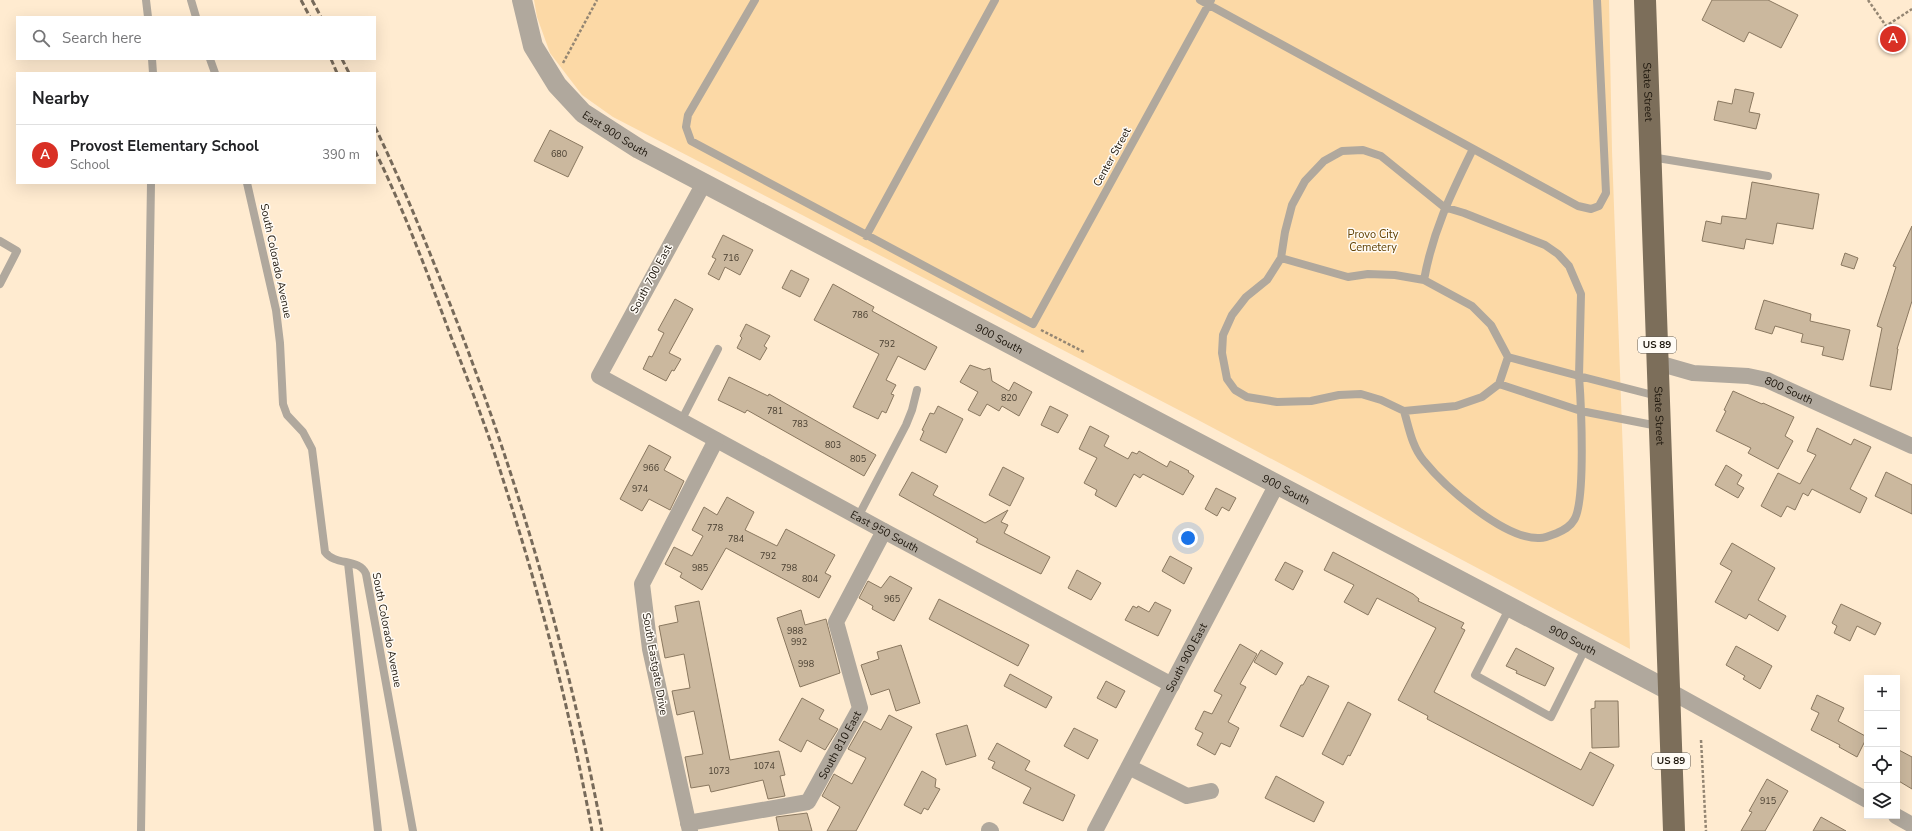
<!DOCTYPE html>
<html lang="en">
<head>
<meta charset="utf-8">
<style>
  :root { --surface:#fff; --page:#f6f6f6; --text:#202124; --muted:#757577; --line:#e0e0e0; --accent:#d93025 }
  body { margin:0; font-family:"Nunito Sans",sans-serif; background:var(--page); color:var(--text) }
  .controls { position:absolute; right:12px; bottom:12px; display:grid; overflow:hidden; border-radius:0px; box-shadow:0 4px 16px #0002 }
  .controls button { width:36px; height:36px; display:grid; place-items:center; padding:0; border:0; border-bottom:1px solid var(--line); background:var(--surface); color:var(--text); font:20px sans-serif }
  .you { position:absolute; left:1188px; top:538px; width:14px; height:14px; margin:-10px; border:3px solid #fff; border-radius:50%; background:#1a73e8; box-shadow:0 0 0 6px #1a73e833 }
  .badge { display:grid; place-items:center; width:26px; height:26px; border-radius:50%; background:var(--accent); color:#fff; font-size:13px; font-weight:700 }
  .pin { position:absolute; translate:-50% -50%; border:2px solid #fff; box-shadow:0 1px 4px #0006 }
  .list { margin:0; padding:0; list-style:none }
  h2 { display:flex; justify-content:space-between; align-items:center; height:52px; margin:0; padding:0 16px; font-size:17px }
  h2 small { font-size:13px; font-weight:400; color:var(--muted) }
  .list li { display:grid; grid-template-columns:26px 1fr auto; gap:12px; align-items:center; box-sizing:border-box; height:60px; padding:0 16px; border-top:1px solid var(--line) }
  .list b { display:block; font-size:15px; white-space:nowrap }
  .list p { margin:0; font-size:13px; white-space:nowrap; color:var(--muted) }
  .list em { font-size:13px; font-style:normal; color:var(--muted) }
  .icon { flex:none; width:22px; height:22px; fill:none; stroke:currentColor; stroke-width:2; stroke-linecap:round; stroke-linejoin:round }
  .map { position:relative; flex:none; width:1912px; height:831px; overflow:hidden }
  .search { position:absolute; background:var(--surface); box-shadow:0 4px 16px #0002; left:16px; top:16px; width:360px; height:44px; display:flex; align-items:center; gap:10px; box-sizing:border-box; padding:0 14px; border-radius:0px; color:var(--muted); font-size:15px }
  .panel { position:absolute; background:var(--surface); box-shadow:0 4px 16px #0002; left:16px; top:72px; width:360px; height:112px; border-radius:0px }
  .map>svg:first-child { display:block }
</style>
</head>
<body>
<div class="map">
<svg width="1912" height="831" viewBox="0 0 1912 831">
  <rect width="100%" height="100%" fill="#ffebd0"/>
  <!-- green -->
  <path fill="#fcd9a6" d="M534,0H1609L1612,151L1630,649L1200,421L613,117L582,95L550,53L537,17Z"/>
  <!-- building -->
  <path fill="#cbb89e" stroke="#8a7860" d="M1712,0H1768L1798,15L1781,48L1749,32L1744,42L1702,20Z
    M1735,89L1754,93L1749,112L1760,114L1756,129L1714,120L1718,101L1732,104Z
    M550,130L583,147L568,177L534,161Z
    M1752,182L1819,194L1813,229L1777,223L1773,244L1746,239L1744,249L1702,241L1706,221L1721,224L1722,216L1746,219Z
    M1912,226V301L1897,349H1898L1891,390L1870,386L1882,328L1877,326L1896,267L1893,266Z
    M723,235L753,250L740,275L725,267L719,280L708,274L716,259L712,257Z
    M1845,253L1858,258L1854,269L1841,265Z
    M791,270L809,279L800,297L782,288Z
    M833,284L874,307L872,311L937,347L925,370L898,356L886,380L896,385L891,394L894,395L886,413L882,411L878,419L853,407L879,354L814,320Z
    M675,299L693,309L669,353L681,359L674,371L672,370L666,381L643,369L649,356L652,357L664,333L658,330Z
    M1764,300L1811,314L1810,321L1850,330L1843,360L1822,355L1824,347L1801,342L1803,334L1775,326L1772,334L1755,329Z
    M746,324L770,336L764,346L767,348L760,360L737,348L742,338L740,336Z
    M970,365L984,370L990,368L992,381L1009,391L1014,382L1032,392L1019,416L1002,406L999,411L987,404L980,416L968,410L978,392L960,382Z
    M729,377L768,396L769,394L876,455L864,476L747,410L745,413L718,400Z
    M1733,391L1762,404L1763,403L1794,417L1785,436L1793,441L1778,469L1748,453L1751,448L1716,431L1726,411L1724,410Z
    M938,406L963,419L946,453L920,440L924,431L922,430L930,413L934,414Z
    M1050,406L1068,415L1058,433L1041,425Z
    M1090,426L1109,436L1104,446L1128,459L1132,452L1137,454L1139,451L1167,467L1170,461L1189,471L1188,472L1194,476L1183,495L1143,474L1140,478L1134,474L1116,507L1095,495L1097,490L1084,483L1097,458L1079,449Z
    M1817,428L1851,445L1854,439L1871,447L1850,489L1867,498L1860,513L1812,489L1808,496L1803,493L1795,510L1787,506L1781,517L1761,506L1778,473L1800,484L1816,455L1807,451Z
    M649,445L671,457L664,470L684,481L670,510L649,499L642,511L620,499Z
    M1726,465L1742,475L1737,484L1744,488L1738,498L1715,485Z
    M1003,467L1024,478L1010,506L989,495Z
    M912,472L938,486L933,495L985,523L1008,510L1001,522L1008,525L1004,533L1050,557L1041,574L976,542L978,539L899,495Z
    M1886,472L1912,485V514L1875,496Z
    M1216,488L1236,498L1229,511L1222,507L1217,516L1205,509Z
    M727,497L754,512L745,530L777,546L786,529L835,555L825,573L831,576L819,598L726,548L702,590L680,577L682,573L665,564L674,547L692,556L703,536L692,530L704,507L717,515Z
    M1732,543L1775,568L1758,600L1786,616L1778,631L1749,614L1746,619L1715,602L1732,571L1720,564Z
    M1333,552L1413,594L1419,599L1418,601L1464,623L1461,628L1465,630L1434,692L1581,770L1590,752L1614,765L1593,806L1427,719L1428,716L1398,700L1436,628L1377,598L1368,615L1344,602L1354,585L1324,570Z
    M1170,556L1192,568L1184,584L1162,571Z
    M1285,562L1303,571L1293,590L1275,580Z
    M1077,570L1101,583L1091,600L1068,588Z
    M890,576L912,588L894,621L872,609L873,606L859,598L868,581L881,588Z
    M939,599L1029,645L1018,666L929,619Z
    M699,601L730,760L779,751L785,775L780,776L785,796L768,799L763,780L711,792L709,785L691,788L685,757L703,754L694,711L677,715L672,691L690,688L684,654L665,658L659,626L678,622L675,606Z
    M1155,602L1171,610L1158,636L1125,620L1133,606L1137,608L1138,606L1149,612Z
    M1841,604L1881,623L1875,635L1857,626L1850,641L1834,633L1837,626L1832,623Z
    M801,610L805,625L826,619L840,673L800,687L777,618Z
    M1240,644L1257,654L1240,684L1246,687L1228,722L1239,728L1230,747L1221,743L1215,755L1197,745L1203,733L1195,729L1204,711L1212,714L1222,695L1214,691Z
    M901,645L920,703L896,711L889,689L871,695L861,665L879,659L877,652Z
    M1736,646L1772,666L1760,689L1743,679L1745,676L1726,665Z
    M1516,648L1554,668L1545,686L1516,673L1517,671L1506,666Z
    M1261,650L1283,663L1276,675L1254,662Z
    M1010,674L1052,697L1046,708L1004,686Z
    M1308,676L1329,686L1303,737L1280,726L1301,685H1303Z
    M1106,681L1125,691L1116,708L1097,698Z
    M1817,695L1844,708L1838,721L1867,737L1857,757L1839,747L1840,745L1811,730L1819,713L1811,709Z
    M802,698L824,710L819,719L838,729L825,750L807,740L801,752L779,740Z
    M1595,701H1618L1619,747L1592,748L1591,709L1595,708Z
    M1348,702L1371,714L1350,756L1348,755L1343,765L1322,754Z
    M889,715L912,727L883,781L856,831H827L840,807L822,796L834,774L852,784L866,758L848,749L864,721L881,730Z
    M967,725L976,756L946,765L936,734Z
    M1074,728L1098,740L1088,759L1064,746Z
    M997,743L1030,761L1025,770L1075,795L1063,821L1023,803L1031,788L992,768L995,762L988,759Z
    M1897,749L1912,757V789L1897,780Z
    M922,771L936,779L935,787L940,789L928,810L924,808L921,814L904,805Z
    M1276,776L1324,802L1314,822L1265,798Z
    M1767,779L1788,791L1765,831H1741L1752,812L1749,811Z
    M807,813L812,831H779L776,817Z
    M1821,817L1846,831H1813Z"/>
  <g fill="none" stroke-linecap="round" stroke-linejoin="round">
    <!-- path -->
    <path stroke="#948673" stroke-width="2.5" stroke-dasharray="3 2" stroke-linecap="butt" d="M1868,0L1886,26L1912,9
      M563,63L597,0
      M1041,330L1084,352
      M1701,740L1706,831"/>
    <!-- service -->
    <path stroke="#b0a89d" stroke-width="8" d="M146,0L148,17
      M191,0L196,17
      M755,0L688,115L686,127L691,141L1033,324L1211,0
      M1200,0L1578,206L1591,209L1599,206L1606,193L1597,0
      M152,59L153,73
      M210,59L215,73
      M1651,157L1768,176
      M247,183L276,310L280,343L283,404L287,415L303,432L312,449L325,552C335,566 360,558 366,574L413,831
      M866,236L995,0
      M0,241L17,251L0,284
      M1281,258L1348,277L1368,274L1395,275L1424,280L1472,306L1491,325L1508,357L1579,376C1581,402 1586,502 1574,520C1570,527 1564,530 1557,533C1552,535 1546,538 1540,538C1505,540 1445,487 1424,461C1412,447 1409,428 1404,411
      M1424,280C1433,230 1451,194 1473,149
      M1508,357L1499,384L1482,397L1456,406L1404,411L1381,400L1361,394L1339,395L1311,401L1277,402L1247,397L1235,390L1227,379L1222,353L1223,335L1232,315L1246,297L1267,280L1281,258L1285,232L1292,205L1305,181L1324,161L1342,151L1363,150L1381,156L1444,207L1464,213L1545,245L1558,254L1569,266L1581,294L1579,376L1657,396
      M1499,384L1581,411L1658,426
      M681,421L718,349
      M858,517L906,425L912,410L917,390
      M348,563L378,831
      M1510,607L1475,675L1551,717L1586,647
      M141,831L151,183"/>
    <!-- minor -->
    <g stroke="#b0a89d" stroke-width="16">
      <path id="s1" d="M704,183L599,376L884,531L1172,685"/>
      <path id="s2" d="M1658,363L1693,373L1748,376L1767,380L1912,446"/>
      <path d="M1668,690L1867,800"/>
      <path d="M1129,767L1187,796L1211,791"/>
      <path d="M1896,816L1912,825"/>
      <path id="s3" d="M688,823L808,802L860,708L836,622L884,531"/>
      <path d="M989,830L991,831"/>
      <path d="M690,831L650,649L642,584L716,440"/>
      <path id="s4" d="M1095,831L1277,484"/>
    </g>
    <!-- tertiary -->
    <path stroke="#b0a89d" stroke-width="20" id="s5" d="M522,0L533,46L557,85L583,113L639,149L1668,690"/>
    <!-- primary -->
    <path stroke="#7c6e5a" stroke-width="22" id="s6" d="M1645,0L1674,831"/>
    <!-- rail -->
    <path stroke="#776a5a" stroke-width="3" stroke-dasharray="6 3" stroke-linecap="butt" d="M301,0L310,17
      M312,0L321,17
      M331,59L337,73
      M342,59L349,73
      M375,127C404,187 428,248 452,309C518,478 568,652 602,831
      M375,151C404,210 427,272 450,334C470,385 490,437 506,489C542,601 571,716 592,831"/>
  </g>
  <g text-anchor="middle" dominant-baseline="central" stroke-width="3" stroke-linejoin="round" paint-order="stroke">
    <!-- number labels -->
    <g font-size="9" fill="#483e30">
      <text x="559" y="154">680</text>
      <text x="731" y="258">716</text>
      <text x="860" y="315">786</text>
      <text x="887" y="344">792</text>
      <text x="1009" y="398">820</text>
      <text x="775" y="411">781</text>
      <text x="800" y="424">783</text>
      <text x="833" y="445">803</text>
      <text x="858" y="459">805</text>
      <text x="651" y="468">966</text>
      <text x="640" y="489">974</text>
      <text x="715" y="528">778</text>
      <text x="736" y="539">784</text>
      <text x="768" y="556">792</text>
      <text x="700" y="568">985</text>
      <text x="789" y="568">798</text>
      <text x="810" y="579">804</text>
      <text x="892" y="599">965</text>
      <text x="795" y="631">988</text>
      <text x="799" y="642">992</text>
      <text x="806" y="664">998</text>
      <text x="764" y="766">1074</text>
      <text x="719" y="771">1073</text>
      <text x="1768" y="801">915</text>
    </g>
    <!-- shield labels -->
    <g fill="#fffbf5" stroke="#615b52" stroke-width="1">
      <rect x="1638" y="337" width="38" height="16" rx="3"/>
      <rect x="1652" y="753" width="38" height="16" rx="3"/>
    </g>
    <g font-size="10" font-weight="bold" fill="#1d160c">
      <text x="1657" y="345">US 89</text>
      <text x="1671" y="761">US 89</text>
    </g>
    <!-- street labels -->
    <g font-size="11" fill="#1d160c" stroke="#fffbf5">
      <text stroke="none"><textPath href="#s6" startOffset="92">State Street</textPath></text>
      <text stroke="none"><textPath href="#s5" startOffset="170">East 900 South</textPath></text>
      <text transform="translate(1112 157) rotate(-61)">Center Street</text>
      <text transform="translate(276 261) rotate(78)">South Colorado Avenue</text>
      <text transform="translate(651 279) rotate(-62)">South 700 East</text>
      <text stroke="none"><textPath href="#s5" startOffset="605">900 South</textPath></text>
      <text stroke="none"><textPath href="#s2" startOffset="135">800 South</textPath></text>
      <text stroke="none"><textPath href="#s6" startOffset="416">State Street</textPath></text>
      <text stroke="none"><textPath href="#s5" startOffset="929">900 South</textPath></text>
      <text stroke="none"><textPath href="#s1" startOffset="545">East 950 South</textPath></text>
      <text transform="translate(387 630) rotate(79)">South Colorado Avenue</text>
      <text stroke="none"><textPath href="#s5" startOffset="1253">900 South</textPath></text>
      <text stroke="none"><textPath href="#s4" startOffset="196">South 900 East</textPath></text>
      <text transform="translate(655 664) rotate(80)">South Eastgate Drive</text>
      <text stroke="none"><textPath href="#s3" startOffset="187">South 810 East</textPath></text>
    </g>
    <!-- park labels -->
    <g font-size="11" fill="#614103" stroke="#fffbf5">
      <text x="1373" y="234">Provo City<tspan x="1373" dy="13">Cemetery</tspan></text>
    </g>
  </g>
</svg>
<div class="controls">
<button>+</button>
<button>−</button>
<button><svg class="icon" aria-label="locate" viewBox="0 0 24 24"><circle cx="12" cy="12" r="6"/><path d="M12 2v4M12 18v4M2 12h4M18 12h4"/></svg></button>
<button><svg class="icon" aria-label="layers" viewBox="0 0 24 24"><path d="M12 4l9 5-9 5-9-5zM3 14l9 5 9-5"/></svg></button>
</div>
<div class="you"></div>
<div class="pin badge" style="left:1893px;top:39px">A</div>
<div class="search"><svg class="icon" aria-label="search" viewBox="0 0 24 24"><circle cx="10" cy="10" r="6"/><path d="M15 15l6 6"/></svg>Search here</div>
<section class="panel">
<h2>Nearby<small></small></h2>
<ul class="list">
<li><span class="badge">A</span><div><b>Provost Elementary School</b><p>School</p></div><em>390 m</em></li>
</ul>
</section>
</div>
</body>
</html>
